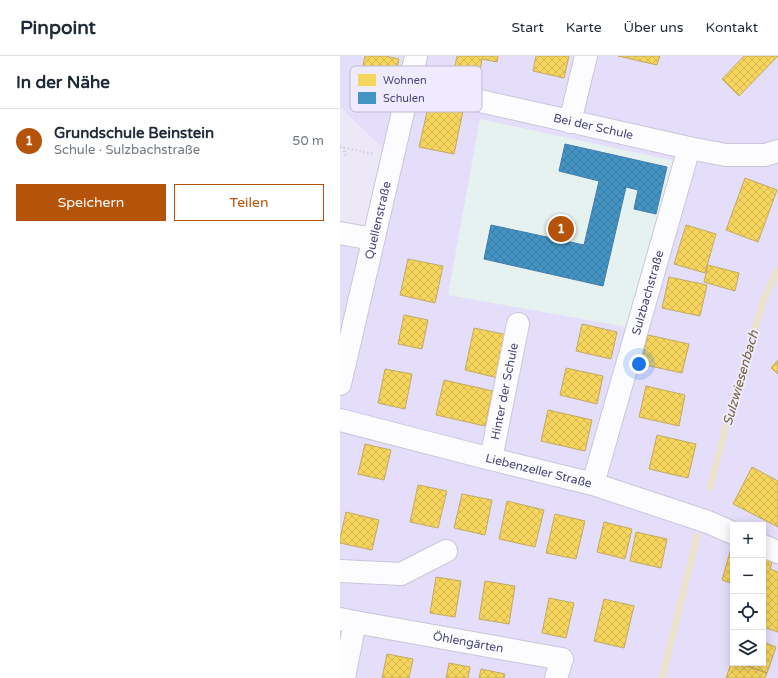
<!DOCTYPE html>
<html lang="de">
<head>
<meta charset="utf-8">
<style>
  :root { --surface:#fff; --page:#f6f6f7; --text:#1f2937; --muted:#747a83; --line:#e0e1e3; --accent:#b45309 }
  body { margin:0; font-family:"Varela Round",sans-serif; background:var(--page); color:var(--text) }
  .controls { position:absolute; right:12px; bottom:12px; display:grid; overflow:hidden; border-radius:0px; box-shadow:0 2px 10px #0003 }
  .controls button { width:36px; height:36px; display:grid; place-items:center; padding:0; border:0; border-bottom:1px solid var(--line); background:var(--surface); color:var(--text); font:20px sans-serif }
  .you { position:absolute; left:299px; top:308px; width:14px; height:14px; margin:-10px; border:3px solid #fff; border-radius:50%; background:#1a73e8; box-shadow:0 0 0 6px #1a73e833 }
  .badge { display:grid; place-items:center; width:26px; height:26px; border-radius:50%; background:var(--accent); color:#fff; font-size:13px; font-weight:700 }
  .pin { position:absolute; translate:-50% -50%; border:2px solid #fff; box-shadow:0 1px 4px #0006 }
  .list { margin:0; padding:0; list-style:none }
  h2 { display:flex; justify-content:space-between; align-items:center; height:52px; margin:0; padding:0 16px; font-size:17px }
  h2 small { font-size:13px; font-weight:400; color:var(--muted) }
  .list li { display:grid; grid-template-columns:26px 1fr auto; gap:12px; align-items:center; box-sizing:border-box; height:64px; padding:0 16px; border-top:1px solid var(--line) }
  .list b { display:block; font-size:15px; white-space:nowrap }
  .list p { margin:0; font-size:13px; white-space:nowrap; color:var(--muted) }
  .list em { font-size:13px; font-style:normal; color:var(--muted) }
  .actions { display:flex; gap:8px; padding:12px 16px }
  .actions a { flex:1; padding:9px 0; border:1px solid var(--accent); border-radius:0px; text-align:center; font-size:14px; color:var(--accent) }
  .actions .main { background:var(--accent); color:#fff }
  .icon { flex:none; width:22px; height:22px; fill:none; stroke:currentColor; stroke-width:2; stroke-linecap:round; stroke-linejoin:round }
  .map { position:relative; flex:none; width:438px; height:622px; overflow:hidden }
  header { display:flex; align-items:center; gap:24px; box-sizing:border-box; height:56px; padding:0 20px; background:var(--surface); border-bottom:1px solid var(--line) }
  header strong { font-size:19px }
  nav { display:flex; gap:22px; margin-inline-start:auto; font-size:14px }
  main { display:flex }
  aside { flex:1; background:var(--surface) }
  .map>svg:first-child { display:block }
</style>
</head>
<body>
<header>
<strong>Pinpoint</strong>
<nav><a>Start</a><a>Karte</a><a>Über uns</a><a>Kontakt</a></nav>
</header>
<main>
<aside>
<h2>In der Nähe<small></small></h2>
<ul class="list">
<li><span class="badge">1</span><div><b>Grundschule Beinstein</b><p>Schule · Sulzbachstraße</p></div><em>50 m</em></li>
</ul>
<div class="actions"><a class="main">Speichern</a><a>Teilen</a></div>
</aside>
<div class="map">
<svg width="438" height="622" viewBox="0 0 438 622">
  <defs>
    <pattern id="homes-cross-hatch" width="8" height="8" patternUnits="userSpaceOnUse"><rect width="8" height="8" fill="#f6d55c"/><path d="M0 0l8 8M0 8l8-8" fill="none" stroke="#d4b854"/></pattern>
    <pattern id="schools-cross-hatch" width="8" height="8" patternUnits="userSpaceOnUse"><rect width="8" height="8" fill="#4393c3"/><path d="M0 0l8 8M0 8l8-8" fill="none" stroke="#3a7aa3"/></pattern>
  </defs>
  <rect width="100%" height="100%" fill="#ede8f8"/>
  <!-- residential -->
  <path fill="#e5defa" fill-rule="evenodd" d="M0,0H438V622H0V187L22,191L43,93L0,51ZM393,469H423V607H393Z"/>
  <!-- education -->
  <path fill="#e5f2ef" d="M140,63L340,106L293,272L108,239Z"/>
  <!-- homes -->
  <path fill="url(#homes-cross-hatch)" stroke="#c2aa64" d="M25,0H45L59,3L51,45L17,39Z
    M117,0H158L157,6L142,3L139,20L114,14Z
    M196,0H229L224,22L193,15Z
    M278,0H320L317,9Z
    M404,0H438L399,40L382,23Z
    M89,47L123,55L114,98L79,91Z
    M405,122L437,134L418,186L386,174Z
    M346,169L376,178L365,217L334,208Z
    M68,203L103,210L95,247L60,239Z
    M368,209L399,217L395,235L364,226Z
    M329,221L367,229L360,260L322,252Z
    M64,259L88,264L82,293L58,288Z
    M242,268L277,276L271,303L236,295Z
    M134,272L168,279L158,322L125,314Z
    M308,279L349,288L342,317L301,308Z
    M438,304V318L431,312Z
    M226,312L263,320L257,348L220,339Z
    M45,313L72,318L65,353L38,347Z
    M104,324L153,335L145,370L96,359Z
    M306,330L345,339L339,370L299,361Z
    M208,354L252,364L245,395L201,385Z
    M317,379L356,388L348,422L309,413Z
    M25,388L51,394L44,424L18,418Z
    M412,411L438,425V471L393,448Z
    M78,429L107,435L98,472L70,466Z
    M122,438L152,444L145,479L114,472Z
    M167,445L204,454L195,491L159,483Z
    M6,456L39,464L32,494L0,487V482Z
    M215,458L245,465L236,503L206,497Z
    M264,466L292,473L285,503L257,496Z
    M296,476L327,483L321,512L290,505Z
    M392,489L393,490V528L382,524Z
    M423,499L433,502L430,513L438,516V576L423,571Z
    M96,521L121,525L115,561L90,557Z
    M145,525L175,530L169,568L139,563Z
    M209,542L234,547L226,582L202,577Z
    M264,543L294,550L284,592L254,585Z
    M423,586L436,591L427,617L399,607H423Z
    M47,598L73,603L69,622H42Z
    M392,604L393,605V607H399L427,617L425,622H386Z
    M109,607L130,611L128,622H106Z
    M141,613L165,618L164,622H139Z"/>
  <!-- schools -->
  <path fill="url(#schools-cross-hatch)" stroke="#447cac" d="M225,88L327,111L316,158L294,153L298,134L286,131L263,230L144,203L151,169L244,189L259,125L219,115Z"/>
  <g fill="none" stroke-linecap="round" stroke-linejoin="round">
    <!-- stream -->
    <path stroke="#ebe3c8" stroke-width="6" d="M370,432L387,366L423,245L438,213
      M322,622L357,480"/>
    <defs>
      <g id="minor">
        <path id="s1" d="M69,29L349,92L386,99H425L438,95"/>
        <path d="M230,66L246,0"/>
        <path d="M0,177L33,183"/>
        <path id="s2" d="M0,328L76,0"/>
        <path id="s3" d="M0,364L151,403L253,428L368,466L393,477"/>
        <path id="s4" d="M151,403L178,268"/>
        <path id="s5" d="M253,428L349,92"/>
        <path d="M423,490L438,496"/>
        <path d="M0,515L61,518L106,495"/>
        <path d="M0,563L15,566L4,622"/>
        <path id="s6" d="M15,566L222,603L216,622"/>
      </g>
    </defs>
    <!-- minor casing -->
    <use href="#minor" stroke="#c9c6d9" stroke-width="24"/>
    <!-- path -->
    <path stroke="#cbc9da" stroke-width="2.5" stroke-dasharray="1 3" stroke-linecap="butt" d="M0,91L33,98
      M3,91L6,101"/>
    <!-- minor -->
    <use href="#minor" stroke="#fcfcfe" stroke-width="22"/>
  </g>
  <g text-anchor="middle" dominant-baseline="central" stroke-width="4" stroke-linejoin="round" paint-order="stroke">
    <!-- street labels -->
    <g font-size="12" fill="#484678" stroke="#f0eaff">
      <text stroke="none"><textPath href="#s1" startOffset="189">Bei der Schule</textPath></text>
      <text stroke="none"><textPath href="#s2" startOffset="168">Quellenstraße</textPath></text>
      <text stroke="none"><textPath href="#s5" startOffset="199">Sulzbachstraße</textPath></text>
      <text stroke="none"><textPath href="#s4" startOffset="69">Hinter der Schule</textPath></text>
      <text stroke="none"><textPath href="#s3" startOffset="205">Liebenzeller Straße</textPath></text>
      <text stroke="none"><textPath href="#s6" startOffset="115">Öhlengärten</textPath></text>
    </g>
    <!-- water labels -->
    <g font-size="13" font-style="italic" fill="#716833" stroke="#f0eaff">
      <text transform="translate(401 322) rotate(-74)">Sulzwiesenbach</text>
    </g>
  </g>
  <!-- legend -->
  <rect x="10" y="10" width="132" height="46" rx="6" fill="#f0eaff" stroke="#beb9d6" stroke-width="1"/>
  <rect x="18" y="18" width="18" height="12" fill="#f6d55c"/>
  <rect x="18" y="36" width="18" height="12" fill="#4393c3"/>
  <g font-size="11" fill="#484678">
    <text x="43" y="28">Wohnen</text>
    <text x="43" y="46">Schulen</text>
  </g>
</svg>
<div class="controls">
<button>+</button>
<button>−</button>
<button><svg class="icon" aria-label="locate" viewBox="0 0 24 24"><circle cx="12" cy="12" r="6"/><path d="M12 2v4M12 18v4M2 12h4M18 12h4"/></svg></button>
<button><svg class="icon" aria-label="layers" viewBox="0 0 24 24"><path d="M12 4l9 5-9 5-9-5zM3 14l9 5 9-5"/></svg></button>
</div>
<div class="you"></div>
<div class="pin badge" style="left:221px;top:173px">1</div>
</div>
</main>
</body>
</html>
